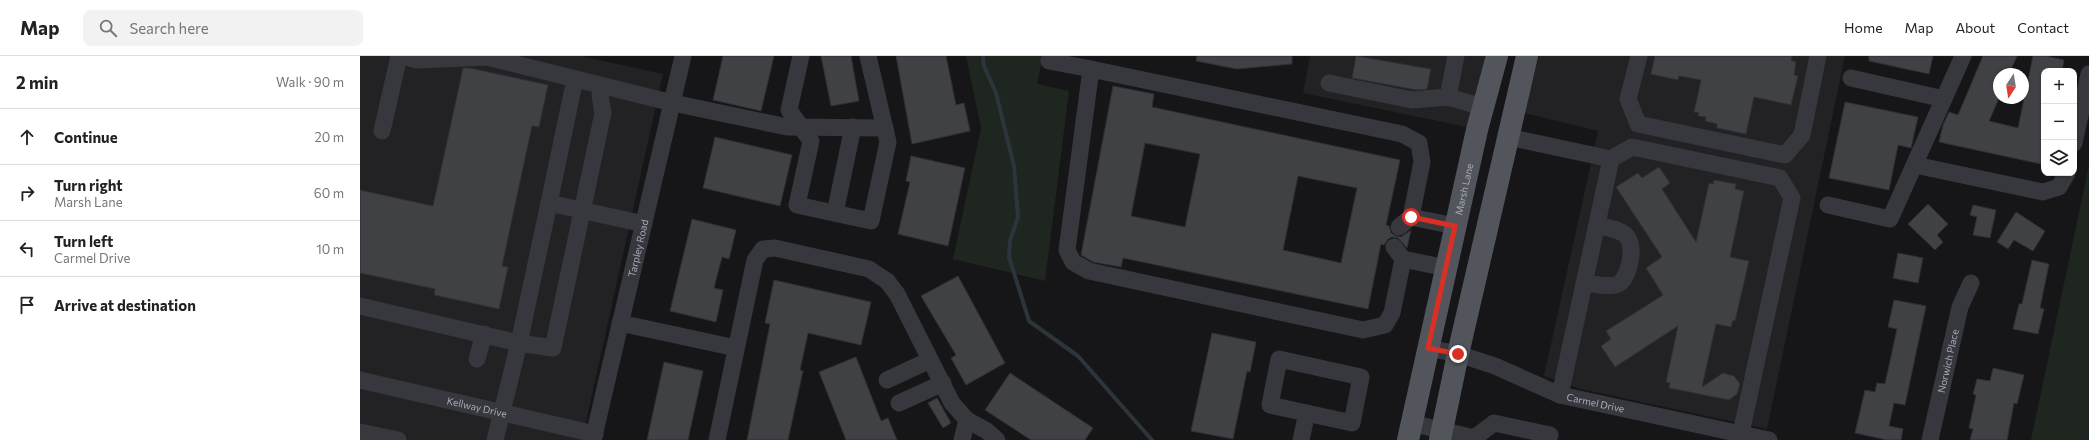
<!DOCTYPE html>
<html lang="en">
<head>
<meta charset="utf-8">
<style>
  :root { --surface:#fff; --page:#f2f2f2; --text:#222; --muted:#767676; --line:#e0e0e0 }
  body { margin:0; font-family:Commissioner,sans-serif; background:var(--page); color:var(--text) }
  .controls { position:absolute; right:12px; top:12px; display:grid; overflow:hidden; border-radius:8px; box-shadow:0 1px 3px #0004 }
  .controls button { width:36px; height:36px; display:grid; place-items:center; padding:0; border:0; border-bottom:1px solid var(--line); background:var(--surface); color:var(--text); font:20px sans-serif }
  .compass { position:absolute; left:1633px; top:12px; width:36px; height:36px; border-radius:50%; background:var(--surface); box-shadow:0 1px 3px #0004; rotate:192deg }
  .stop { position:absolute; width:12px; height:12px; margin:-9px; border:3px solid #d93025; border-radius:50%; background:#fff }
  .stop.end { background:#d93025; border-color:#fff; box-shadow:0 1px 4px #0008 }
  .list { margin:0; padding:0; list-style:none }
  h2 { display:flex; justify-content:space-between; align-items:center; height:52px; margin:0; padding:0 16px; font-size:17px }
  h2 small { font-size:13px; font-weight:400; color:var(--muted) }
  .list li { display:grid; grid-template-columns:26px 1fr auto; gap:12px; align-items:center; box-sizing:border-box; height:56px; padding:0 16px; border-top:1px solid var(--line) }
  .list b { display:block; font-size:15px; white-space:nowrap }
  .list p { margin:0; font-size:13px; white-space:nowrap; color:var(--muted) }
  .list em { font-size:13px; font-style:normal; color:var(--muted) }
  .icon { flex:none; width:22px; height:22px; fill:none; stroke:currentColor; stroke-width:2; stroke-linecap:round; stroke-linejoin:round }
  .map { position:relative; flex:none; width:1729px; height:384px; overflow:hidden }
  header { display:flex; align-items:center; gap:24px; box-sizing:border-box; height:56px; padding:0 20px; background:var(--surface); border-bottom:1px solid var(--line) }
  header strong { font-size:19px }
  nav { display:flex; gap:22px; margin-inline-start:auto; font-size:14px }
  .search { width:280px; height:36px; background:var(--page); display:flex; align-items:center; gap:10px; box-sizing:border-box; padding:0 14px; border-radius:8px; color:var(--muted); font-size:15px }
  main { display:flex }
  aside { flex:1; background:var(--surface) }
  .map>svg:first-child { display:block }
</style>
</head>
<body>
<header>
<strong>Map</strong>
<div class="search"><svg class="icon" aria-label="search" viewBox="0 0 24 24"><circle cx="10" cy="10" r="6"/><path d="M15 15l6 6"/></svg>Search here</div>
<nav><a>Home</a><a>Map</a><a>About</a><a>Contact</a></nav>
</header>
<main>
<aside>
<h2>2 min<small>Walk · 90 m</small></h2>
<ul class="list">
<li><svg class="icon" aria-label="ahead" viewBox="0 0 24 24"><path d="M12 20V5M6 11l6-6 6 6"/></svg><div><b>Continue</b></div><em>20 m</em></li>
<li><svg class="icon" aria-label="right" viewBox="0 0 24 24"><path d="M7 20v-9h11M14 6l5 5-5 5"/></svg><div><b>Turn right</b><p>Marsh Lane</p></div><em>60 m</em></li>
<li><svg class="icon" aria-label="left" viewBox="0 0 24 24"><path d="M17 20v-9H6M10 6l-5 5 5 5"/></svg><div><b>Turn left</b><p>Carmel Drive</p></div><em>10 m</em></li>
<li><svg class="icon" aria-label="arrive" viewBox="0 0 24 24"><path d="M6 21V4h12l-3 4 3 4H6"/></svg><div><b>Arrive at destination</b></div></li>
</ul>
</aside>
<div class="map">
<svg width="1729" height="384" viewBox="0 0 1729 384">
  <rect width="100%" height="100%" fill="#161618"/>
  <!-- built -->
  <path fill="#222225" d="M0,0H221L303,18L222,384H0Z
    M950,0H1126L1107,71L943,37Z
    M1179,0H1485L1407,373L1221,333L1184,320L1238,75L1164,57Z"/>
  <!-- green -->
  <path fill="#1e261f" d="M606,0H683L677,28L709,35L685,225L593,203L621,72Z
    M1729,109V384H1671Z"/>
  <g fill="none" stroke-linecap="round" stroke-linejoin="round">
    <!-- stream -->
    <path stroke="#2c353c" stroke-width="4" d="M623,0L624,10L636,37L654,110L658,161L650,185L649,201L669,265L718,300L792,384"/>
  </g>
  <!-- building -->
  <path fill="#404145" stroke="#303034" fill-rule="evenodd" d="M363,0H414L401,55L353,44Z
    M461,0H491L499,45L471,50Z
    M536,0H586L596,49L604,47L610,75L552,88Z
    M837,0H932V8L877,13L836,5Z
    M996,0L1071,13L1067,33L1057,34L992,22Z
    M1295,0H1432L1431,4L1436,6L1434,19L1438,20L1431,49L1394,41L1386,78L1357,72V68L1345,65L1346,61L1338,60L1339,57L1334,56L1341,24L1319,20L1318,24L1291,18Z
    M1509,0H1573L1569,18L1509,5Z
    M1623,0H1657L1649,18H1639V42L1629,65L1658,72L1673,0H1686L1704,4L1702,15H1684V96L1681,108L1579,86L1583,69L1589,56L1598,59Z
    M103,12H110L188,29L179,71L172,70L142,210L148,211L139,253L74,239L75,233L0,217V134L73,150Z
    M753,30L794,38L792,51L1040,104L1026,169L1029,170L1031,177L1036,180L1041,181L1051,174L1047,192L1038,182L1032,181L1028,183L1024,189L1021,188L1008,253L763,202L761,211L733,206L721,199ZM785,87L840,98L825,171L771,160ZM938,120L997,132L981,207L923,194Z
    M1485,46L1558,61L1551,92L1538,89L1529,134L1469,122Z
    M355,81L432,99L420,150L343,132Z
    M551,100L605,112L588,190L538,178L550,126L546,125Z
    M1299,111L1310,127L1302,133L1336,186L1349,127L1353,128L1354,124L1376,128L1375,133L1384,135L1370,201L1389,205L1375,265L1373,264L1371,271L1356,268L1342,331L1363,317L1374,320L1380,328L1377,338L1369,344L1309,332L1310,327L1306,326L1318,270L1255,311L1241,290L1251,283L1246,275L1303,239L1286,212L1302,201L1256,131L1278,117L1282,122Z
    M1568,148L1588,168L1577,179L1583,186L1575,194L1548,168Z
    M1613,149L1636,154L1630,182L1613,179L1617,161L1610,159Z
    M1656,156L1685,175L1673,195L1654,184L1648,193L1637,186Z
    M332,163L376,174L369,203L362,201L354,232L363,234L356,266L310,255Z
    M1538,197L1563,202L1558,227L1533,222Z
    M1672,204L1689,208L1680,252L1684,253L1678,278L1653,273L1659,248H1662Z
    M598,220L645,307L606,329L591,302L596,299L561,240Z
    M414,224L511,246L501,289L448,277L440,314L443,315L428,384H387L410,268L405,267Z
    M1534,244L1566,250L1545,349L1534,347L1529,370L1543,373L1541,384H1527L1495,377L1505,334L1515,336L1517,327L1525,328L1537,273L1528,271Z
    M852,277L896,286L890,316L887,315L873,383L831,375Z
    M496,301L521,365L528,362L537,384H486L459,316Z
    M304,306L343,315L328,384H287Z
    M1633,312L1664,319L1657,348L1654,347L1647,384H1610L1613,373L1609,372L1616,339L1613,338L1617,323L1630,325Z
    M650,317L733,372L725,384H671L625,354Z
    M577,342L591,367L583,372L568,347Z"/>
  <g fill="none" stroke-linecap="round" stroke-linejoin="round">
    <!-- minor -->
    <g stroke="#37383d" stroke-width="17">
      <path d="M42,0L57,4L127,1L313,47L427,71L525,72"/>
      <path d="M441,0L429,54L451,85L437,149L511,165L528,86L508,0"/>
      <path d="M1096,0L1088,41L1123,51"/>
      <path d="M1279,0L1268,43L1278,68L1425,99L1442,79L1458,0"/>
      <path d="M689,5L731,13"/>
      <path d="M1491,22L1584,43"/>
      <path d="M215,23L189,147L284,168"/>
      <path d="M969,27L1052,44L1088,41"/>
      <path d="M22,75L39,0"/>
      <path d="M1148,81L1251,103L1272,91L1420,122L1432,142L1381,377"/>
      <path d="M1714,87L1729,18"/>
      <path d="M1555,109L1683,136L1699,131L1707,117"/>
      <path d="M1468,149L1530,163L1603,0"/>
      <path d="M475,157L493,71"/>
      <path d="M1051,161L1095,170"/>
      <path d="M1034,191L1043,203L1032,257L1025,269L1003,274L729,215L713,206L707,194L731,13L1042,78L1059,87L1062,106L1051,161L1039,171"/>
      <path d="M1043,203L1086,212"/>
      <path d="M1224,227C1234,228 1246,231 1256,229C1269,225 1275,193 1268,182C1263,173 1246,172 1237,169"/>
      <path d="M0,250L159,287L193,292L243,57L240,39L242,30"/>
      <path d="M260,267L376,292"/>
      <path id="s1" d="M1068,292L1098,298L1135,310L1200,339L1409,384"/>
      <path d="M117,303L124,278"/>
      <path d="M919,303L1001,321L992,367L910,349Z"/>
      <path id="s2" d="M0,324L235,378"/>
      <path d="M527,324L570,304"/>
      <path d="M1200,339L1251,103"/>
      <path d="M539,347L583,327"/>
      <path d="M1051,367L1114,382L1134,367L1190,379"/>
      <path d="M0,376L38,384"/>
      <path d="M135,384L159,287L189,147"/>
      <path id="s3" d="M233,384L323,0"/>
      <path d="M357,384L395,204L403,193L415,192L509,213L527,225L537,238L592,347L607,364L627,375L637,384"/>
      <path d="M602,384L607,364"/>
      <path d="M941,384L947,357"/>
      <path id="s4" d="M1570,384L1600,251L1611,227"/>
    </g>
    <!-- major -->
    <g stroke="#53555c" stroke-width="22">
      <path id="s5" d="M1048,384L1117,74L1137,0"/>
      <path d="M1080,384L1098,298L1167,0"/>
    </g>
  </g>
  <g fill="none" stroke-linecap="round" stroke-linejoin="round">
    <!-- route -->
    <path stroke="#d93025" stroke-width="5" d="M1051,161L1095,170L1068,292L1098,298"/>
  </g>
  <g text-anchor="middle" dominant-baseline="central" stroke-width="3.5" stroke-linejoin="round" paint-order="stroke">
    <!-- street labels -->
    <g font-size="10" fill="#a8adb8" stroke="#111113">
      <text stroke="none"><textPath href="#s5" startOffset="257">Marsh Lane</textPath></text>
      <text stroke="none"><textPath href="#s3" startOffset="197">Tarpley Road</textPath></text>
      <text stroke="none"><textPath href="#s4" startOffset="81">Norwich Place</textPath></text>
      <text stroke="none"><textPath href="#s1" startOffset="177">Carmel Drive</textPath></text>
      <text stroke="none"><textPath href="#s2" startOffset="120">Kellway Drive</textPath></text>
    </g>
  </g>
</svg>
<div class="controls">
<button>+</button>
<button>−</button>
<button><svg class="icon" aria-label="layers" viewBox="0 0 24 24"><path d="M12 4l9 5-9 5-9-5zM3 14l9 5 9-5"/></svg></button>
</div>
<svg class="compass" viewBox="-18 -18 36 36"><path d="M0-13l5 13h-10z" fill="#e53935"/><path d="M0 13l5-13h-10z" fill="#767676"/></svg>
<div class="stop" style="left:1051px;top:161px"></div>
<div class="stop end" style="left:1098px;top:298px"></div>
</div>
</main>
</body>
</html>
